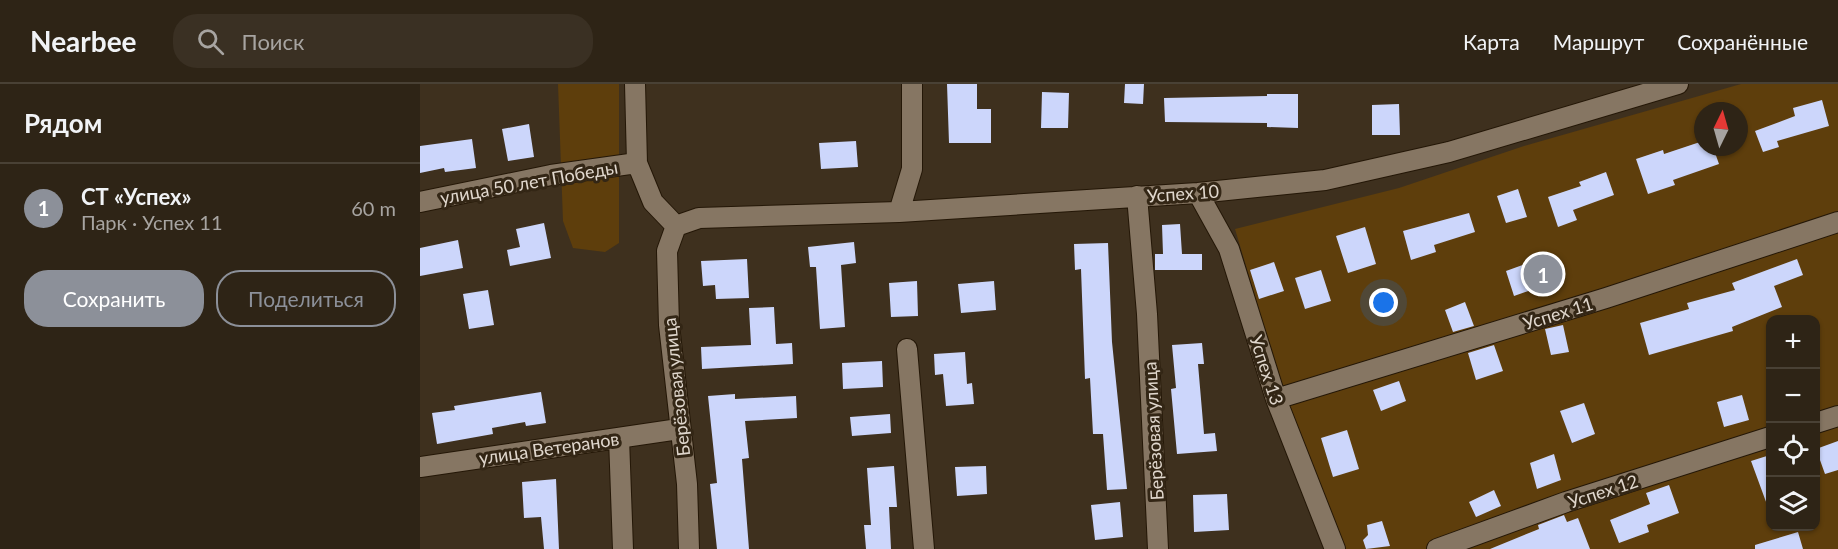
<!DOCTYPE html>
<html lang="ru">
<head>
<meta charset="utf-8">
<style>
  :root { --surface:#2e2416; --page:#3a3023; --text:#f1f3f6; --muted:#a7a4a1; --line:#494135; --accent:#8c9099 }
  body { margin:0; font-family:Lato,sans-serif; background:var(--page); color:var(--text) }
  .controls { position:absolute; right:18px; bottom:18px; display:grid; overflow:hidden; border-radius:12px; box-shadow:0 2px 4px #0004 }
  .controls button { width:54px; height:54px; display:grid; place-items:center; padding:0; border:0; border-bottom:2px solid var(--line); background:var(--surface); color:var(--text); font:30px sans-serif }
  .compass { position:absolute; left:1274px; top:18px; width:54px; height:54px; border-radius:50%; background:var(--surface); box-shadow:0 2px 4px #0004; rotate:5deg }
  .you { position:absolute; left:964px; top:219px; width:21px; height:21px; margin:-15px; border:4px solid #fff; border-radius:50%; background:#1a73e8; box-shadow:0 0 0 9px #1a73e833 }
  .badge { display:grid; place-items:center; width:39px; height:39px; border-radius:50%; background:var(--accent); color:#fff; font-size:20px; font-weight:700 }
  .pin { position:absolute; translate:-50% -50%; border:3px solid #fff; box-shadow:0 2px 6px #0006 }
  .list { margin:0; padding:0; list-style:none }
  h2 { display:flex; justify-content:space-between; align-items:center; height:78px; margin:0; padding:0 24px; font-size:26px }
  h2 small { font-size:20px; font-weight:400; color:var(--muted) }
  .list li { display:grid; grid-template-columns:39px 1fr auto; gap:18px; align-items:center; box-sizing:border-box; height:90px; padding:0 24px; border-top:2px solid var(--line) }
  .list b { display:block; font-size:22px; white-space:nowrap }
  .list p { margin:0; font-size:20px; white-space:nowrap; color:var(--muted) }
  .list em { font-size:20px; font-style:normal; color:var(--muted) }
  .actions { display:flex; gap:12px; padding:18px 24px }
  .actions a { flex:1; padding:14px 0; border:2px solid var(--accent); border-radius:24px; text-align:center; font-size:21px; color:var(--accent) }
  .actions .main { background:var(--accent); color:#fff }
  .icon { flex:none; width:33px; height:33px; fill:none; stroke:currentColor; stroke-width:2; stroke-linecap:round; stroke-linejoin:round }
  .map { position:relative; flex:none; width:1418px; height:465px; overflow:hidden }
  header { display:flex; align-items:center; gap:36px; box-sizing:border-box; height:84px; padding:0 30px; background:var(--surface); border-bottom:2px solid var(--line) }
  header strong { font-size:28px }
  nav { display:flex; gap:33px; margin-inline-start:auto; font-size:21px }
  .search { width:420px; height:54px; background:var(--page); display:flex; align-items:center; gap:15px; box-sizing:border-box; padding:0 21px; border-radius:24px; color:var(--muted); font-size:22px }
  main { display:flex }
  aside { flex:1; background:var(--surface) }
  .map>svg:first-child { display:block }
</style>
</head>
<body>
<header>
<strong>Nearbee</strong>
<div class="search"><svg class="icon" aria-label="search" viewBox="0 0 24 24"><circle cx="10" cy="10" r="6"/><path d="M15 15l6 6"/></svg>Поиск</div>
<nav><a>Карта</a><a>Маршрут</a><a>Сохранённые</a></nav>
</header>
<main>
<aside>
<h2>Рядом<small></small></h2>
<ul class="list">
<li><span class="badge">1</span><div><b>СТ «Успех»</b><p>Парк · Успех 11</p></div><em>60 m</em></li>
</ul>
<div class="actions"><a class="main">Сохранить</a><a>Поделиться</a></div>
</aside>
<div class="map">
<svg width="1418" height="465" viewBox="0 0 1418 465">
  <rect width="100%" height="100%" fill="#3e301e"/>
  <!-- green -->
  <path fill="#5e3e0c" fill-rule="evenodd" d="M138,0H199V159L185,168L153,164L143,137Z
    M1321,0H1418V465H925L868,323L815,145L979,104L1104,62ZM1283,27H1319V63H1283ZM1350,236H1396V442H1350Z"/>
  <!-- building -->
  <path fill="#ccd6fb" d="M527,0H557V25H571V59H529Z
    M705,0H724L723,20L704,19Z
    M622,8L649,9L648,44H621Z
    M847,10H878V44L847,43V39L745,38L744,14L847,12Z
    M1402,16L1409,42L1357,57L1359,63L1343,68L1335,47L1375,32L1373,24Z
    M979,20L980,51H952V21Z
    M109,40L114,73L88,77L82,45Z
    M52,55L56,84L25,88L24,84L0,89V62Z
    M436,57L438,83L401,85L399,59Z
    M1283,57V63H1293L1299,80L1253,96L1255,101L1228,110L1216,75L1243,66L1244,70Z
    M1186,88L1194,111L1153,126L1157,136L1138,143L1128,113L1161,102L1159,98Z
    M1098,105L1107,133L1086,139L1077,112Z
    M1049,129L1055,148L1014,161L1016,168L991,176L983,147Z
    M124,139L131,174L90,182L87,166L100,163L96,145Z
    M760,140L762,170H782V186H735V170H743L742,141Z
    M945,143L956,180L928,189L916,152Z
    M38,156L43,184L0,192V164Z
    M434,158L436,179L421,181L425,243L400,245L396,183H390L388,163Z
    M688,159L692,258L707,405L687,406L683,350H673L670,294L665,295L661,185L655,186L654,160Z
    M327,175L329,214L296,215L295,201L283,202L281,177Z
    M1377,175L1383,191L1354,202L1362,223L1312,243L1313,247L1229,271L1220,239L1269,225L1267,219L1315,206L1312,199Z
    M1114,177L1123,202L1094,212L1086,187Z
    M854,178L864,207L839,215L830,186Z
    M901,186L911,217L885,225L875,194Z
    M497,197L498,232L471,233L469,199Z
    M574,197L576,226L541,229L538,200Z
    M68,206L74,241L49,245L43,210Z
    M1045,218L1054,242L1033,248L1025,226Z
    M354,223L356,260L372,259L373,280L282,285L281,263L331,261L329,224Z
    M1143,241L1149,268L1131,271L1125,245Z
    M782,259L784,280H778L784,350L795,349L797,367L757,370L751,305L756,304L752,261Z
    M1074,261L1083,287L1056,296L1048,269Z
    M545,268L547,300L552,299L554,320L526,322L523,290L515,291L514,270Z
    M462,277L463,303L423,305L422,279Z
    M979,297L986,317L961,327L953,306Z
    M121,308L126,339L106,342L105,338L72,344L73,350L17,360L12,329L35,326L34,322Z
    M315,310V315L376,312L377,334L325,337L329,374L322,375L329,465H297L290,400L297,399L288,312Z
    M1322,311L1329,336L1304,343L1297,318Z
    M1164,319L1175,350L1152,359L1140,327Z
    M470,330L471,349L432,352L430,333Z
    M927,346L939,385L913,393L901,354Z
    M1418,357V386L1405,390L1396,365Z
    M1134,370L1141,396L1117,405L1110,379Z
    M1350,371V426H1349L1331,377Z
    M474,382L477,423H469L471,465H446L444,441H451L447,384Z
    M566,382L567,410L537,412L535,383Z
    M136,395L139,465H124L121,433L104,434L102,398Z
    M1249,401L1259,429L1227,441L1229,448L1199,459L1190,436L1230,420L1226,409Z
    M1074,406L1081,422L1056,433L1049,418Z
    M807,410L809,446L774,448L773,411Z
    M700,418L703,453L675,456L671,421Z
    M1144,431L1147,438L1158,434L1170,465H1070L1119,445L1118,441Z
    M962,437L970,462L946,465L943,456L948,451L947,441Z
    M1378,448L1383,465H1335V461Z"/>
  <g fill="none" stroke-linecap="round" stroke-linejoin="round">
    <defs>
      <path id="minor" d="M215,0L217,79L233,118L256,142
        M778,109L809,165L856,315L915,465
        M717,112L727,230L738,465
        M0,118L131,91L217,79
        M479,128L492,85V0
        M256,142L279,134L479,128L778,109L905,96L1029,68L1258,0
        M256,142L247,167L249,241L267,400L269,465
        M487,265L504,465
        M856,315L1186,214L1418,138
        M1396,339L1418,332
        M199,354L203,465
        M0,383L259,345
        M1017,465L1146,418L1350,353"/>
    </defs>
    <!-- minor casing -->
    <use href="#minor" stroke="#241707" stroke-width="22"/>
    <!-- minor -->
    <use href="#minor" stroke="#867663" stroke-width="20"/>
  </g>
  <g text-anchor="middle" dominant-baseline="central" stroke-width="6" stroke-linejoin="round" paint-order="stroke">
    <!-- street labels -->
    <g font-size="18" fill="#e0d7cd" stroke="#332615">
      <text transform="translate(109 98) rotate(-10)">улица 50 лет Победы</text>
      <text transform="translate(763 109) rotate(-4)">Успех 10</text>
      <text transform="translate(1138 229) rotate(-17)">Успех 11</text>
      <text transform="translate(847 286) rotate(72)">Успех 13</text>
      <text transform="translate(256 303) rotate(-96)">Берёзовая улица</text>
      <text transform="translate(733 347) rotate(-93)">Берёзовая улица</text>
      <text transform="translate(129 364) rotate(-8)">улица Ветеранов</text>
      <text transform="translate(1183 407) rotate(-18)">Успех 12</text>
    </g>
  </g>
</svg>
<div class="controls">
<button>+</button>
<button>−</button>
<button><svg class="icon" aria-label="locate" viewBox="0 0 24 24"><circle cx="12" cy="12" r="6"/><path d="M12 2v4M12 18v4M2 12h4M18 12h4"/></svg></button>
<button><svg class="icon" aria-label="layers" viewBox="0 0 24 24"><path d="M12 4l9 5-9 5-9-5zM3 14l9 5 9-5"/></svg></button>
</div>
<svg class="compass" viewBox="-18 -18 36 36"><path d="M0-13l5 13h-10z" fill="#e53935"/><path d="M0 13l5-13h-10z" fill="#a7a4a1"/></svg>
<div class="you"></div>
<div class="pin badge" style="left:1123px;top:190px">1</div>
</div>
</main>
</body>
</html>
